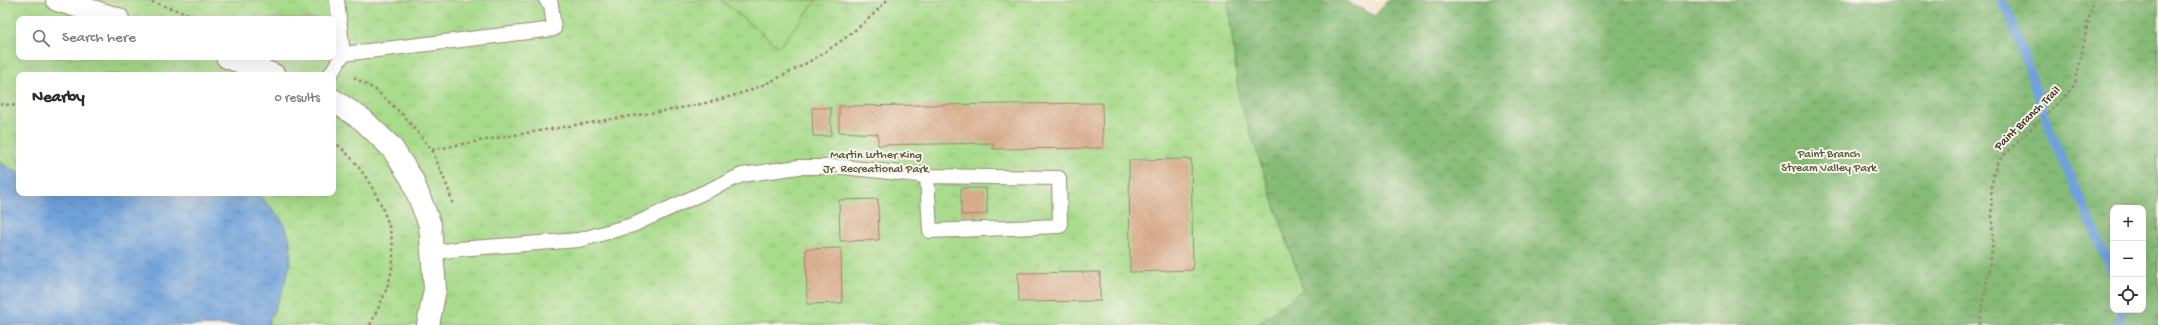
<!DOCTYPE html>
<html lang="en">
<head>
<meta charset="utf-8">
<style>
  :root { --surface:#fff; --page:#f7f7f7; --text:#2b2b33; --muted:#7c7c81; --line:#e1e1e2 }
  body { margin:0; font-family:"Gochi Hand",sans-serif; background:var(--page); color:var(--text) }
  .controls { position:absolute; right:12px; bottom:12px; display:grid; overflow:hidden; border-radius:8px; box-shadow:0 4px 16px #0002 }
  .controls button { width:36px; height:36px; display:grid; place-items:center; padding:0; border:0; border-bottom:1px solid var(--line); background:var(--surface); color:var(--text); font:20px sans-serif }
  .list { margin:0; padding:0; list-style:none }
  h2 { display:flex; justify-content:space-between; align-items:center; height:52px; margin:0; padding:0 16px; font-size:17px }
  h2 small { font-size:13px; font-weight:400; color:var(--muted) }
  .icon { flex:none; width:22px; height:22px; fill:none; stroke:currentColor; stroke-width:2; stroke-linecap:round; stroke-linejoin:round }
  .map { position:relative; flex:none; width:2158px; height:325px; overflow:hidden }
  .search { position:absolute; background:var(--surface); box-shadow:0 4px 16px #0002; left:16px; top:16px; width:320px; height:44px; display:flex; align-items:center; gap:10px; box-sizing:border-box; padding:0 14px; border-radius:8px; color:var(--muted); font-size:15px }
  .panel { position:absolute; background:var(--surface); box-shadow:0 4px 16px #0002; left:16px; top:72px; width:320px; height:124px; border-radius:8px }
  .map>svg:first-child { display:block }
</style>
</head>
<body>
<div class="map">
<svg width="2158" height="325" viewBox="0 0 2158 325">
  <defs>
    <pattern id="grass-tufts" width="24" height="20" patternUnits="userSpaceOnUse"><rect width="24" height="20" fill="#a8db8b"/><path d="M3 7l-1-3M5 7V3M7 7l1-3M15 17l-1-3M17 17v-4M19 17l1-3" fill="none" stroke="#92bc78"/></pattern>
    <pattern id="forest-crowns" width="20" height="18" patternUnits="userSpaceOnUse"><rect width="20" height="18" fill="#86bb77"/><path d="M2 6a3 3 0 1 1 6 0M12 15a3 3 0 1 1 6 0" fill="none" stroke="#6f9861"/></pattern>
    <pattern id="water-ripples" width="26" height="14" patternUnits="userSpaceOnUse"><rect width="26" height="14" fill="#6fa1da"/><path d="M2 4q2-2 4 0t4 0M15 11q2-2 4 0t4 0" fill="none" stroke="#5c83b0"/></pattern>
    <pattern id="building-back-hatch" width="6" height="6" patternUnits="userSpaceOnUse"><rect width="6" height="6" fill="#ddb090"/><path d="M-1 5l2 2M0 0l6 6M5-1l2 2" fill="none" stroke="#b48f75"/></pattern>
  </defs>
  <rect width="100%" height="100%" fill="#f7f3e8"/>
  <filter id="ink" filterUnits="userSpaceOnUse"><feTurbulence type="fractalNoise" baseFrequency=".025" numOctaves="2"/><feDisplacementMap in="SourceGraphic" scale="8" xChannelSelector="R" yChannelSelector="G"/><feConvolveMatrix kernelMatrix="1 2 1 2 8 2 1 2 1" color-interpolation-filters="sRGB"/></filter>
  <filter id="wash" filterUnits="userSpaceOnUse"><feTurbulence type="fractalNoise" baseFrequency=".012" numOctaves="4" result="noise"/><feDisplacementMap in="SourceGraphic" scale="16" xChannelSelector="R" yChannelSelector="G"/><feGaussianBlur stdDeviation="0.9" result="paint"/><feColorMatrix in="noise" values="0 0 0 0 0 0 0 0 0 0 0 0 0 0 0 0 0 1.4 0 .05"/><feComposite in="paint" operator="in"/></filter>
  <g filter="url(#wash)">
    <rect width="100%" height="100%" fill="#f3e6ce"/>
    <!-- grass -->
    <path fill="url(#grass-tufts)" stroke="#728254" fill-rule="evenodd" d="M0,0H1345L1397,41L2158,0V325H0ZM19,19H333V57H19ZM19,75H333V193H19ZM2113,208H2143V310H2113Z"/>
    <!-- forest -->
    <path fill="url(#forest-crowns)" stroke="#60724a" fill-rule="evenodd" d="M1228,0H1344L1375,16L1388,0H2158V325H1257L1303,289L1239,99ZM2113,208H2143V310H2113Z"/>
    <!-- garden -->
    <path fill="#a8db8b" stroke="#728254" d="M721,0H817L779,47Z"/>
    <!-- water -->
    <path fill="url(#water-ripples)" stroke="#55667c" d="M0,163L19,173V193H252C261,196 267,203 273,210C308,246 283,287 268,325H0Z"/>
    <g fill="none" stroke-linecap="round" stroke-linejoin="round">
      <!-- stream -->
      <path stroke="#6fa1da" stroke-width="9" d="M2001,0L2009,13L2052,135L2113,273
        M2118,325L2122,310"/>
    </g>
    <g id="blocks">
      <!-- building -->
      <path fill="url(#building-back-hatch)" d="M1102,103L1103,148L993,149V143L878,145V134L839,132V106Z
        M812,108H831V136H813Z
        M1191,159L1193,270L1130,272L1129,160Z
        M961,188H986L987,214L961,215Z
        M878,199L879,240L840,241L839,200Z
        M841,248L842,303L807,304L806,249Z
        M1100,272V301L1019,302L1018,273Z"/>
    </g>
  </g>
  <g filter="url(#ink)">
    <use href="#blocks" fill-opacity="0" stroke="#978876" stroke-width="1"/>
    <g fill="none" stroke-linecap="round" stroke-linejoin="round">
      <defs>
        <path id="lane" d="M343,54L554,29L551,4L546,0
          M330,75L343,54L337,0
          M432,253L458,249L579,240L633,225L742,175L799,167H843L927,176L930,231L1060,226L1059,178L927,176"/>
        <path id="street" d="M57,0L118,19
          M227,57L274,75
          M333,100L363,120L392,148L412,179L430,225L435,289L428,325"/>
      </defs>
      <!-- lane casing -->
      <use href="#lane" stroke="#978876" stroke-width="16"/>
      <!-- street casing -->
      <use href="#street" stroke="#978876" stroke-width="24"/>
      <!-- path -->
      <path stroke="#978876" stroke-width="2.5" stroke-dasharray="3 3" stroke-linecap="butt" d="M146,0L204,19
        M354,77L377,91L403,115L432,150L448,188L453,205
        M0,104L19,106
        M333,141C366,166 400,226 392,268C389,288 379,306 370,325
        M432,150C496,137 560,128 624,117C671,110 722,103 765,84C810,64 855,36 887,0
        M1979,325C1982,299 1990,274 1992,248C1995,219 1985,187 1999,160L2068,93L2075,84L2093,0"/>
      <!-- lane -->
      <use href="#lane" stroke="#fff" stroke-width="14"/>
      <!-- street -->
      <use href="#street" stroke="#fff" stroke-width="22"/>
    </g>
  </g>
  <g text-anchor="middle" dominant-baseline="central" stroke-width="4" stroke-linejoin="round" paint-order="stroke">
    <!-- street labels -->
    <g font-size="12" fill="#3b2a1e" stroke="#f7f3e8">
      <text transform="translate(2028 119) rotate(-44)">Paint Branch Trail</text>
    </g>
    <!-- park labels -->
    <g font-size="12" fill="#565639" stroke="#f7f3e8">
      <text x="1829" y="155">Paint Branch<tspan x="1829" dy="14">Stream Valley Park</tspan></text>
      <text x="876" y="156">Martin Luther King<tspan x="876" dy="14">Jr. Recreational Park</tspan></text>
    </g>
  </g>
</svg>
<div class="controls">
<button>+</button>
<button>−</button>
<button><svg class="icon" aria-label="locate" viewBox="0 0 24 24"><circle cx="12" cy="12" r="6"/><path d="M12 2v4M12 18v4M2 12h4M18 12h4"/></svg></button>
</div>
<div class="search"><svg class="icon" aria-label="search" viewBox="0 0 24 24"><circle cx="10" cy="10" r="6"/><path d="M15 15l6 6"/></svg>Search here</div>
<section class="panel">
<h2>Nearby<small>0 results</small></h2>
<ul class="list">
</ul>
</section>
</div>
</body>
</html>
